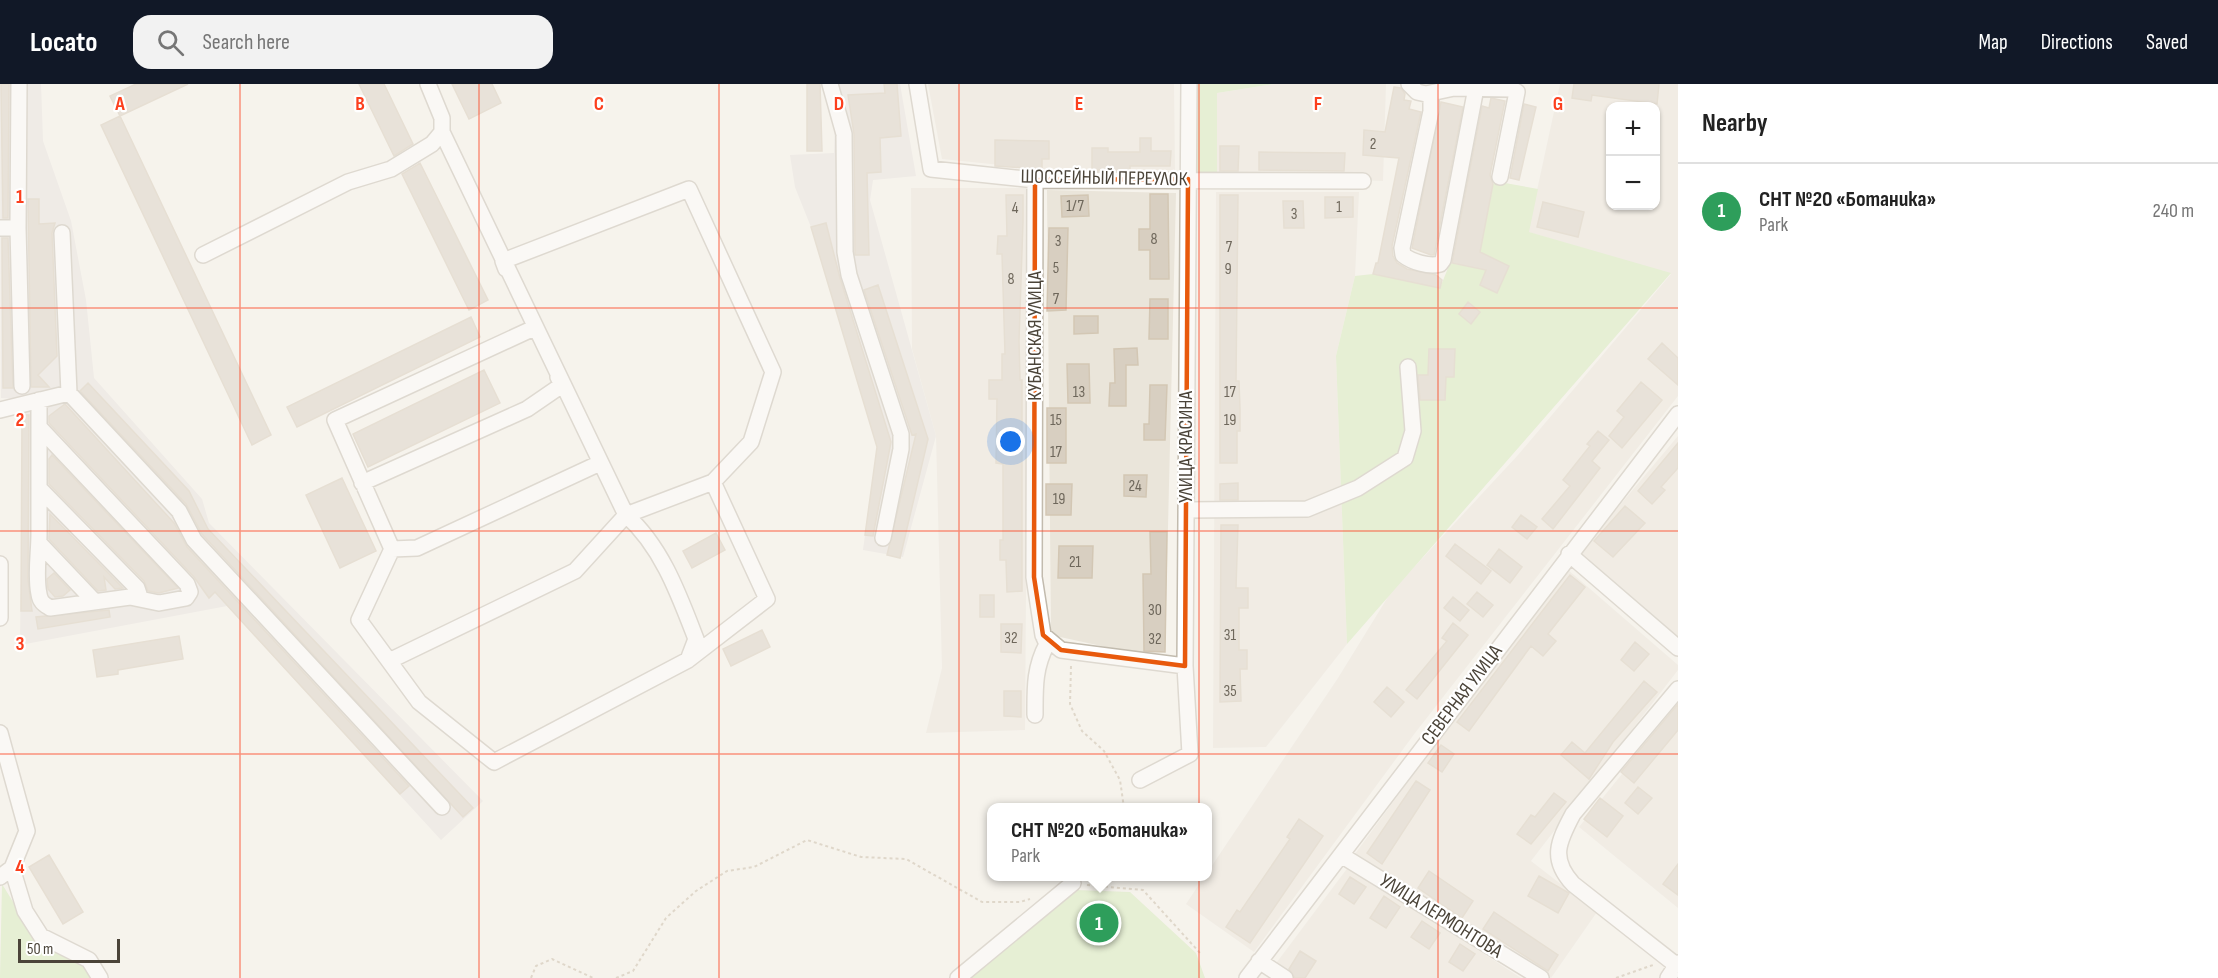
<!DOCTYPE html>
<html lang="en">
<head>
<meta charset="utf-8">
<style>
  :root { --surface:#fff; --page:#f2f2f2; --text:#222; --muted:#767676; --line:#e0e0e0; --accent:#111827 }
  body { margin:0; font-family:"Sofia Sans Condensed",sans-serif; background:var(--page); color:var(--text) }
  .controls { position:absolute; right:18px; top:18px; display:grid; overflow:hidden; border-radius:12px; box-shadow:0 2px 4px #0004 }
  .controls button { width:54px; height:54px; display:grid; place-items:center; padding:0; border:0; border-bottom:2px solid var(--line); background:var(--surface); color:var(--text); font:30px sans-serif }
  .scale { position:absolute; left:18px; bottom:15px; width:102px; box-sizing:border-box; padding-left:6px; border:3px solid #4b4439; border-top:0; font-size:16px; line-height:21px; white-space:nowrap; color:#4b4439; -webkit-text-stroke:4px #fff; paint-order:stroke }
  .you { position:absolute; left:1011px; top:358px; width:21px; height:21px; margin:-15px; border:4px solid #fff; border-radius:50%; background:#1a73e8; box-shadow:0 0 0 9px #1a73e833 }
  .badge { display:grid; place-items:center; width:39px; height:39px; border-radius:50%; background:var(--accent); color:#fff; font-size:20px; font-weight:700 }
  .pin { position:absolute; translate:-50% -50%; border:3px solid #fff; box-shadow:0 2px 6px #0006 }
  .popup { position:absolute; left:987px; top:719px; width:225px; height:78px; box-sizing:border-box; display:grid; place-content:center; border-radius:12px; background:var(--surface); filter:drop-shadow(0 2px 4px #0005); font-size:20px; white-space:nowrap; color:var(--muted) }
  .popup b { font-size:22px; color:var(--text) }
  .popup::after { content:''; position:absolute; left:50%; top:100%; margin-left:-12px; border:12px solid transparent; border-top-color:var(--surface) }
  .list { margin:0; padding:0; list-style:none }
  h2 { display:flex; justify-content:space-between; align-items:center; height:78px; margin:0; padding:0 24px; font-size:26px }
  h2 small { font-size:20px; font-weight:400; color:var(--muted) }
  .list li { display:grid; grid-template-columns:39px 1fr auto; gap:18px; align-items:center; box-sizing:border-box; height:96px; padding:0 24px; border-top:2px solid var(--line) }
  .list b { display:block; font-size:22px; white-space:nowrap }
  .list p { margin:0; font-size:20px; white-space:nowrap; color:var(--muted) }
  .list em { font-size:20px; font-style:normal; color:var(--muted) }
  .icon { flex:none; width:33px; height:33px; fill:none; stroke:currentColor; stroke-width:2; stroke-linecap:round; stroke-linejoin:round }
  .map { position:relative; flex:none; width:1678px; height:894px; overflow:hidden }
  header { display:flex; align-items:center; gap:36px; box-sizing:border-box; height:84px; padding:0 30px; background:var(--accent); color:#fff }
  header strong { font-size:28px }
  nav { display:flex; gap:33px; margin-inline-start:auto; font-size:21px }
  .search { width:420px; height:54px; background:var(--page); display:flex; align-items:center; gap:15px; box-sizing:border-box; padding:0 21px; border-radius:18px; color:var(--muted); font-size:22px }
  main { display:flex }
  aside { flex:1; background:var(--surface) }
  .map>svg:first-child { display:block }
</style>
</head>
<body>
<header>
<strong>Locato</strong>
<div class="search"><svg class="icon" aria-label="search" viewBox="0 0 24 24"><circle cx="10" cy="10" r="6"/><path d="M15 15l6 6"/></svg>Search here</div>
<nav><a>Map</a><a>Directions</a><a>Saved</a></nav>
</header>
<main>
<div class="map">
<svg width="1678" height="894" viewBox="0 0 1678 894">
  <rect width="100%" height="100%" fill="#f6f3ec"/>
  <!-- residential -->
  <path fill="#eae5da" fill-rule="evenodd" d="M928,0H1174L1175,86H1050L942,75Z
    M1273,0H1386L1383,97L1217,90V9Z
    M1560,0H1678V312L1415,649L1254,868L1186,820L1204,793L1207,792V789L1338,594L1391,508L1518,371L1671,190L1528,148ZM1610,22H1656V122H1610Z
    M911,104H1029L1025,646L926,649L942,584L936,352L912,265Z
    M1047,106L1176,109L1165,568L1138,570L1051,551Z
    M1216,108H1359L1355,192L1336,272L1347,560L1266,663L1213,664Z
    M1678,352V557L1578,471Z
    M1567,485L1678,581V586L1531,777L1597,828L1551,894L1355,770L1480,599Z
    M1678,621V824L1579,743Z
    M1349,782L1521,894H1293L1274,882Z"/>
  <!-- industrial -->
  <path fill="#e6e2dd" d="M0,0H41L43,57L71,137L86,216L94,294L202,415L209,439L483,717L441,756L227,522L20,561L23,315L1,314Z
    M826,0H900L916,92L873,96L870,116L936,352L903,473L863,466L877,363L811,143L795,103L790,71L834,69L835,36Z"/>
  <!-- green -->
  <path fill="#d2eab5" d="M1196,0H1273L1217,9V90L1195,89Z
    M1494,97L1538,105L1529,148L1671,189L1347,560L1336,272L1355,192L1373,190L1440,204L1450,179L1476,184Z
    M2,800L31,847L72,872L97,894H0Z
    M1075,806L1130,808L1196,869L1205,894H969Z"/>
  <!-- building -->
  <path fill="#d8cfc1" stroke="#d3c7b4" stroke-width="1.5" d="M1,0H9L8,134H3Z
    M136,0H188L120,32L110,12Z
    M359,0H384L413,60L394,72Z
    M452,0H492L501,19L469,35Z
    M807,0H820L822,67H807Z
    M884,0H897L901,52L880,54L881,88L867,89L869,171H855L854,50L848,11L885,9Z
    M1574,0H1659L1657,20L1592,11L1591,17L1572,14Z
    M1394,3L1401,4L1405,10L1404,16L1411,17L1409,25L1421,28L1392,162L1393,172L1397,179L1407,185L1436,191L1442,196L1440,204L1373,190L1376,179H1378L1399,74L1363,71L1364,46L1385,48Z
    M1491,14L1505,17L1490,91L1493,100L1480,168L1509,182L1497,209L1480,201L1486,186L1452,179L1482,22L1489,24Z
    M1441,18L1463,23L1434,171H1431L1412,164Z
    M1524,20L1536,23L1519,96L1510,94Z
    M120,32L271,351L252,361L101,41Z
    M1140,54H1151V67H1171L1170,82H1130V87L1092,86V64H1108V68H1140Z
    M995,56L1049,57V75H1042V85L995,82Z
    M1220,62H1239L1238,87H1220Z
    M1259,68L1345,69L1344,87L1259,86Z
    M420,79L488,216L469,226L402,90Z
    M1150,110H1168L1169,195H1150V166H1139V145H1150Z
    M1006,111H1023V137L1019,257L1020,296H1022V507L1007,508L1006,476H1000V456H1003V380L996,379L997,315H989V296H1002V270H1005L1002,170H997L998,152H1007Z
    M1088,111L1089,132L1062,133L1061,112Z
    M1220,111H1238L1236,297H1239L1240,325V347H1237V379H1220Z
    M1325,113H1353V133L1325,134Z
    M28,115H39V140L55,139L52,149L57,272L38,291L49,303H31Z
    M1283,117H1303L1304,144H1284Z
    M1543,118L1584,128L1578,153L1537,143Z
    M826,139L840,194L891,358L873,452L865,451L877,363L811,143Z
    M1049,144H1068L1066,226L1047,227Z
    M2,154H8L13,304H3Z
    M878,201L928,355L900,474L887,471L916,350L912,351L864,206Z
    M1150,215H1168V255H1149Z
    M1468,218L1480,228L1471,240L1459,230Z
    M1074,232H1098V249L1074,250Z
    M471,233L480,253L297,343L287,323Z
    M1662,259L1678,274V301L1648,275Z
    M1137,264L1138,281H1126V322H1109L1110,299H1115L1114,265Z
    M1429,265H1455L1454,293H1446L1445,316H1420L1418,291H1428Z
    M1067,280H1089L1090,319H1068Z
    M484,286L500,319L368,383L353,350Z
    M1641,298L1662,316L1622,364L1609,352L1624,333L1617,327Z
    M88,299L189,407L208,445L473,724L463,733L202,450L186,420L80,307Z
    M1150,301H1167L1165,356H1144V340H1149Z
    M65,320L174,439L187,463L409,702L400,710L215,508L209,514L194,493L49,339V332Z
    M1047,324H1066V379H1047Z
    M22,331H29L28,496L32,527H21Z
    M1598,347L1609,356L1592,377L1600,384L1553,445L1542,435L1570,402L1563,396L1590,362L1587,360Z
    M1678,359V384L1661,403L1665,406L1652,420L1638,407Z
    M52,371L178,504L159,509L148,507L144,497L49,400V375Z
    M1124,391H1147L1146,413L1124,412Z
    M342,394L376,467L340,484L306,411Z
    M1238,399V416H1220V400Z
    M1046,400H1072L1071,431H1046Z
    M1625,422L1645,439L1613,473L1594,457Z
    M50,430L123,504L115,505L104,493L106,506L98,507L49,455Z
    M1521,431L1537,443L1527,455L1512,443Z
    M1221,441H1238L1236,504H1248V524H1239V566H1247V585H1240L1241,617L1220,618Z
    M1150,448H1167L1165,568L1144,567L1143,490H1151Z
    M716,449L725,466L692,484L683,467Z
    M1455,460L1491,487L1481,500L1446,472Z
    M1059,462H1093L1092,494H1058Z
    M1499,465L1522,483L1510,499L1487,481Z
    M54,489L70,506L63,512L55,513L48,505L47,495Z
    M1570,491L1585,503L1548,550L1556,557L1543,572L1531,562L1469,647L1457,638Z
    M1477,508L1493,521L1483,533L1467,520Z
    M980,511H994V533H980Z
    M1453,513L1469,526L1460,537L1444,524Z
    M109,526L110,533L38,545L36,533Z
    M1453,539L1468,551L1417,615L1406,606L1447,557L1442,554Z
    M1001,540H1022L1021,569L1001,568Z
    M762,546L770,563L731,582L723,565Z
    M179,552L183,575L118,586V590L97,593L93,566Z
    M1635,558L1649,570L1634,587L1621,576Z
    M1644,597L1657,608L1613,658L1589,695L1561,671L1572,658L1585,669Z
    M1387,603L1404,618L1391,633L1374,618Z
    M1004,607H1021V633L1004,632Z
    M1678,620V646L1634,699L1621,688Z
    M1441,661L1454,670L1442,688L1428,679Z
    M1416,697L1430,706L1382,780L1367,769Z
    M1638,703L1652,714L1638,730L1625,719Z
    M1554,709L1566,718L1531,760L1517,750L1531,731L1535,733Z
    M1600,714L1623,732L1607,753L1584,735Z
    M1299,735L1323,752L1250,859L1226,843L1237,826L1240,828L1290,755L1287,753Z
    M49,771L83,828L63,840L29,783Z
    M1678,780V811L1663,800Z
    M1429,787L1473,817L1462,834L1418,804Z
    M1539,792L1569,809L1558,829L1528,812Z
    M1350,793L1366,803L1354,820L1339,810Z
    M1384,812L1400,823L1386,844L1370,834Z
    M1494,828L1558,871L1548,887L1483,845Z
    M1422,837L1440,849L1429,865L1411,853Z
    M1460,860L1475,870L1463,887L1449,878Z
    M1300,867L1316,877L1305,894H1295L1289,885Z"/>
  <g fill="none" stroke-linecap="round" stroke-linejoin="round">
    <defs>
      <path id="minor" d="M19,0L18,144L22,302
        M830,0L844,50L845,168L849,191L901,350V365L883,454
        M917,0L931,85L1035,96L1363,97
        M1409,0L1417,8L1426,10L1454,4L1512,5L1517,8L1500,93
        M1431,9V27L1402,164L1403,171C1412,178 1429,183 1440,180L1443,176L1476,4
        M442,48L626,431L713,398L767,515L688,576L494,678L419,618L359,536L392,465L335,336L534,244
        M0,144H18
        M62,149L69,309
        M203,171L348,98L391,85L432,60L442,48V34L428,0
        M506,185L503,177L689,105L773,288L751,358L713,398
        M0,326L69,309L179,427L194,456L442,723
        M39,343L187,500L190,508L186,514L159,519L130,513L50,524C44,520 40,518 39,510C35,492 39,469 39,450C39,406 39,361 39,316
        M362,399L527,325L562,301L558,293
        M39,404L137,504L140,513
        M1186,426L1307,425L1358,404L1405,374L1413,347L1408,283
        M39,459L95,518
        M392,465L417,464L600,379
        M1569,470L1678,564
        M0,480V534
        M1043,551L1061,566L1185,582
        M389,577L575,487L626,431C662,463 679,511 696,555L688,576
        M1035,631C1035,605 1034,584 1047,560L1043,551L1034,493L1035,96
        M0,649L27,747L12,784L0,793
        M1140,696L1190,670L1185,582L1189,0
        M1341,771L1541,894
        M12,784L25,827L41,852L89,876L100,894
        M1259,877L1285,894
        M1676,881L1573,800C1550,775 1558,758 1573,730L1678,605
        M958,894L1073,799
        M1247,894L1678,330
        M1668,894L1678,879"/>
    </defs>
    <!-- minor casing -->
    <use href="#minor" stroke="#c2bbae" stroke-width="18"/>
    <!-- path -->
    <path stroke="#c4b79f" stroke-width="2" stroke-dasharray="3 3" stroke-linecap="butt" d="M1071,582L1070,620L1082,647L1104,667L1120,696L1124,724
      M1087,801L1143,806L1200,869
      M531,894L536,882L552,875L593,894
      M616,894L633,887L666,834L696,807L727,787L754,783L807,756L861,773L906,775L982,818H1020L1030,815
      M1616,894L1653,881"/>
    <!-- minor -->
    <use href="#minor" stroke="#fff" stroke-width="15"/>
  </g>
  <!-- marked area -->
  <path d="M0 0H1678V894H0ZM1188,95L1185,582L1061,566L1043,551L1034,493L1035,96Z" fill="#f6f3ec" fill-opacity=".55" fill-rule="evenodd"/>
  <path fill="none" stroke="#e8590c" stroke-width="4.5" stroke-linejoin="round" d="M1188,95L1185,582L1061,566L1043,551L1034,493L1035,96Z"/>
  <!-- grid -->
  <path fill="none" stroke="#fc3f1d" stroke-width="1.5" stroke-opacity="0.55" d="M240,0V894M479,0V894M719,0V894M959,0V894M1199,0V894M1438,0V894M0,224H1678M0,447H1678M0,670H1678"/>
  <g text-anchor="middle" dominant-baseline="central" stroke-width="4.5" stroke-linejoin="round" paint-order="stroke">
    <!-- number labels -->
    <g font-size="16" fill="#6e675b">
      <text x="1373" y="60">2</text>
      <text x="1075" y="122">1/7</text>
      <text x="1339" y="123">1</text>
      <text x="1015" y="124">4</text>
      <text x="1294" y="130">3</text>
      <text x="1154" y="155">8</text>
      <text x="1058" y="157">3</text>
      <text x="1229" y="163">7</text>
      <text x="1056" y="184">5</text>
      <text x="1228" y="185">9</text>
      <text x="1011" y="195">8</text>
      <text x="1056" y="215">7</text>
      <text x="1079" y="308">13</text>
      <text x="1230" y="308">17</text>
      <text x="1056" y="336">15</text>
      <text x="1230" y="336">19</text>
      <text x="1056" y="368">17</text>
      <text x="1135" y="402">24</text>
      <text x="1059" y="415">19</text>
      <text x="1075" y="478">21</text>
      <text x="1155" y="526">30</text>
      <text x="1230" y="551">31</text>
      <text x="1011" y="554">32</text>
      <text x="1155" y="555">32</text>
      <text x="1230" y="607">35</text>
    </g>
    <!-- street labels -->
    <g font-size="20" fill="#4b4439" stroke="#fff">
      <text transform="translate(1104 94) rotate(1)">ШОССЕЙНЫЙ ПЕРЕУЛОК</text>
      <text transform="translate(1035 252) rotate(-90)">КУБАНСКАЯ УЛИЦА</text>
      <text transform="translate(1186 363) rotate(-90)">УЛИЦА КРАСИНА</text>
      <text transform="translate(1462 611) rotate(-53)">СЕВЕРНАЯ УЛИЦА</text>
      <text transform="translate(1441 832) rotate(32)">УЛИЦА ЛЕРМОНТОВА</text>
    </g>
  </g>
  <g font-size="20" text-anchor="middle" font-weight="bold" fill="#fc3f1d" stroke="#fff" stroke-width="4.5" stroke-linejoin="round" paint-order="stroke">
    <text x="120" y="26">A</text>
    <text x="360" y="26">B</text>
    <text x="599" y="26">C</text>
    <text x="839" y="26">D</text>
    <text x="1079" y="26">E</text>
    <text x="1318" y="26">F</text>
    <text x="1558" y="26">G</text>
    <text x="20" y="119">1</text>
    <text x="20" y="342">2</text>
    <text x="20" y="566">3</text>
    <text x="20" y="789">4</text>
  </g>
</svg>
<div class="controls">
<button>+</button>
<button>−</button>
</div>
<div class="scale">50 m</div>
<div class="you"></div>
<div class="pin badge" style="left:1099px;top:839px;background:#2e9e5b">1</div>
<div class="popup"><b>СНТ №20 «Ботаника»</b>Park</div>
</div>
<aside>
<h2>Nearby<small></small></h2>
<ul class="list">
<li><span class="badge" style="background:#2e9e5b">1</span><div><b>СНТ №20 «Ботаника»</b><p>Park</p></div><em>240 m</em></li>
</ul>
</aside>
</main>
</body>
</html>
